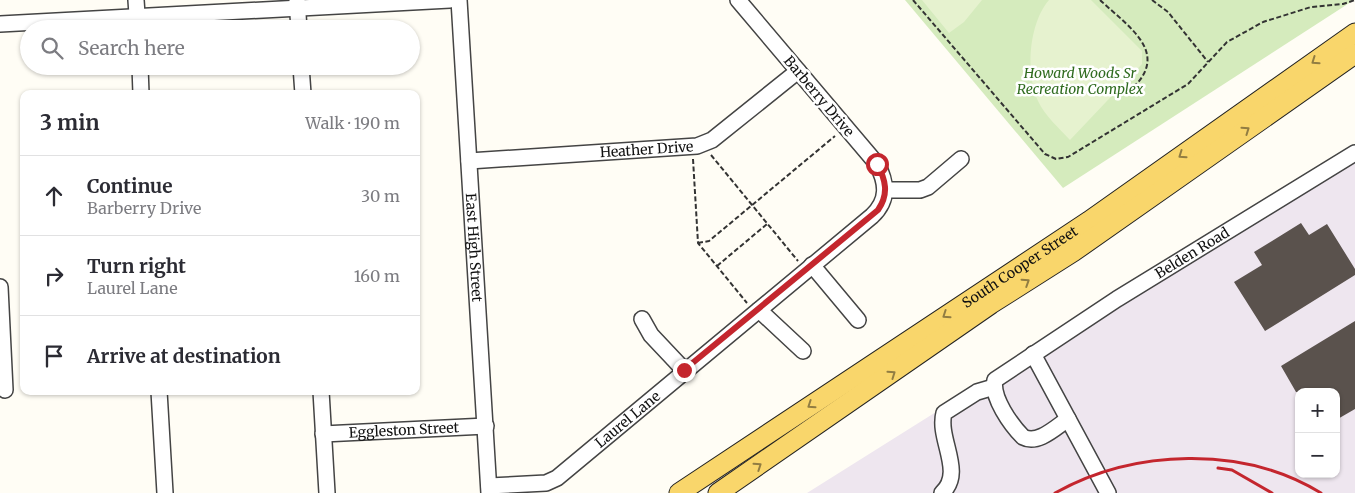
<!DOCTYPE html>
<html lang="en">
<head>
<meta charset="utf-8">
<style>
  :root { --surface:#fff; --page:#f7f7f7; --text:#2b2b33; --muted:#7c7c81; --line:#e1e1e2 }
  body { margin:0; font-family:Merriweather,serif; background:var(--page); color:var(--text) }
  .controls { position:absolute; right:15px; bottom:15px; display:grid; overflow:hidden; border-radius:10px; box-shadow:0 1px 4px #0004 }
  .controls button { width:45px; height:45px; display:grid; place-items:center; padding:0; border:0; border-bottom:1px solid var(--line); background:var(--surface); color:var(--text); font:25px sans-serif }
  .stop { position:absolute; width:15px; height:15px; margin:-11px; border:4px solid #c4262e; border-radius:50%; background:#fff }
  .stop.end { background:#c4262e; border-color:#fff; box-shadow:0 1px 5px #0008 }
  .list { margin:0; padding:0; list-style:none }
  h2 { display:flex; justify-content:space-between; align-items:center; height:65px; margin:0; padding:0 20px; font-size:21px }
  h2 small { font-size:16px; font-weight:400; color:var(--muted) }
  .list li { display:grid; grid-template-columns:32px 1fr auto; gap:15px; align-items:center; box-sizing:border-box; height:80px; padding:0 20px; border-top:1px solid var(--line) }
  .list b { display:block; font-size:19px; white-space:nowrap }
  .list p { margin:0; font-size:16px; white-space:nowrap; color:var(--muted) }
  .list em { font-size:16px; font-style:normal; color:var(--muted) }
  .icon { flex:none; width:28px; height:28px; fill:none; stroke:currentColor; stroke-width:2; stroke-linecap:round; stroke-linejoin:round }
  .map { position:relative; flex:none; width:1355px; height:493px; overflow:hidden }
  .search { position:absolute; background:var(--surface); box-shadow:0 1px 4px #0004; left:20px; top:20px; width:400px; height:55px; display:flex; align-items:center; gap:12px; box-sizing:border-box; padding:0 18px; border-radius:28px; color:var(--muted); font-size:19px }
  .panel { position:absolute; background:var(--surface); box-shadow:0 1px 4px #0004; left:20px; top:90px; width:400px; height:305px; border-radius:10px }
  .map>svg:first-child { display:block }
</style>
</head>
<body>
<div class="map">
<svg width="1355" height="493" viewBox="0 0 1355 493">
  <rect width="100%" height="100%" fill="#fffdf5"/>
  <!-- industrial -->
  <path fill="#eee6ef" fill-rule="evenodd" d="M1355,149V493H807ZM1299,392H1336V474H1299Z"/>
  <!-- green -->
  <path fill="#d5ebbd" d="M905,0H1354L1063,188Z"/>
  <!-- pitch -->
  <path fill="#e6f2cf" d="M922,0H982L964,22L949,33Z
    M1049,0H1091L1142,51V64L1070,140C1059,128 1045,116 1038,101C1025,73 1029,23 1049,0Z"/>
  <!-- building -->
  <path fill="#5a524d" d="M1301,223L1309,235L1327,224L1355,269V275L1265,331L1234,282L1262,265L1254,252Z
    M1355,321V409L1336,420V392H1296L1281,366Z"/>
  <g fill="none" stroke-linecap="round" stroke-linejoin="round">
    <defs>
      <g id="minor">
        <path d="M136,0L138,29"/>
        <path d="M297,0L299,29"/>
        <path id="s1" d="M459,0L489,493"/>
        <path d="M0,24L450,0"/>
        <path d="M140,66L141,94"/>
        <path d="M301,66L303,94"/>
        <path id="s2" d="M469,161L697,146L712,140L798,71"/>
        <path d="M885,190H920L928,187L961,159"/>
        <path d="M812,265L858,320"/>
        <path d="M0,287L5,390"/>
        <path d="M759,310L803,351"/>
        <path d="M642,319L651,335L684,370"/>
        <path d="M1033,354L1108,493"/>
        <path d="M159,391L165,493"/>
        <path d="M321,391L327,493"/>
        <path id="s3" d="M1068,419C1056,427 1038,445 1023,437C1011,425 991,397 995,380L1117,299L1355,153"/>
        <path id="s4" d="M323,434L486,426"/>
        <path id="s5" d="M489,486L546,483L557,478L872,216C889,200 887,183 877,164L738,0"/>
        <path d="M942,493C965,472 937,439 944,413L977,392L994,387"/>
      </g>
      <g id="major">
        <path id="s6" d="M679,493L1089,221L1355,33"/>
        <path d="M718,493L991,304L1073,252L1355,54"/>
      </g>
    </defs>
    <!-- minor casing -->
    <use href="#minor" stroke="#444" stroke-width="18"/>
    <!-- major casing -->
    <use href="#major" stroke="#222" stroke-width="21"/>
    <!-- path -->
    <path stroke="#333" stroke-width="2" stroke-dasharray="5 2.5" stroke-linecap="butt" d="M913,0L1045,154L1056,159L1068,157L1188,84L1227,42L1263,22L1311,7L1343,4L1355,0
      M1100,0C1131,29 1174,55 1126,94
      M1152,0L1168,12L1208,62
      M711,155L798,261
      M693,159L698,243L747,303
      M698,243L709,241L835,136
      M717,266L767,224"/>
    <!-- minor -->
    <use href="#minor" stroke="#fff" stroke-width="15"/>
    <!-- major -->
    <use href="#major" stroke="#f9d66b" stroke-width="19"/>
    <!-- rail -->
    <path stroke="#c4262e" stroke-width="3" d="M1218,468L1232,470L1272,493
      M1055,493C1134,449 1243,445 1321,493"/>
  </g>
  <!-- one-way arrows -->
  <defs><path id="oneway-chevron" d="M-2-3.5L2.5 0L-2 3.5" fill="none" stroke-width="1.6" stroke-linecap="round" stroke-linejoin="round" transform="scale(1.25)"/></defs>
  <g stroke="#917d42">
    <use href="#oneway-chevron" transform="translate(1315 61) rotate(145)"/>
    <use href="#oneway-chevron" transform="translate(1246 130) rotate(-35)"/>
    <use href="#oneway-chevron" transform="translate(1182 155) rotate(145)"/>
    <use href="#oneway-chevron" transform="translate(1026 282) rotate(-33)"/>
    <use href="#oneway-chevron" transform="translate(946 315) rotate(146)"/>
    <use href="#oneway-chevron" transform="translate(892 374) rotate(-35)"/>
    <use href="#oneway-chevron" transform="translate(811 405) rotate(146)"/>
    <use href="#oneway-chevron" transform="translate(758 466) rotate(-34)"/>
  </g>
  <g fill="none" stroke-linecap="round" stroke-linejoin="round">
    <!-- route -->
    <path stroke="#c4262e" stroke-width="6" d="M684,370L878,210C889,194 886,180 877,164"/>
  </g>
  <g text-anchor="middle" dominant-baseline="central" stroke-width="5" stroke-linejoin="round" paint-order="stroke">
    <!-- park labels -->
    <g font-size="14" font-style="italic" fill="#2f6b1f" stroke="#fff">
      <text x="1080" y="73">Howard Woods Sr<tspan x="1080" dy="16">Recreation Complex</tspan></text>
    </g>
    <!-- street labels -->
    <g font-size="14" fill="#111" stroke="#fff">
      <text transform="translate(819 96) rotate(50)">Barberry Drive</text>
      <text stroke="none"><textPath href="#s2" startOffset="178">Heather Drive</textPath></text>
      <text stroke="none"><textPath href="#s1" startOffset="248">East High Street</textPath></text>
      <text stroke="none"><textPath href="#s3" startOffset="351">Belden Road</textPath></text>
      <text stroke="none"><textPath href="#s6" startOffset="409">South Cooper Street</textPath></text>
      <text stroke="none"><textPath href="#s5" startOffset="161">Laurel Lane</textPath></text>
      <text stroke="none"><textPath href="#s4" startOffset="81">Eggleston Street</textPath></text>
    </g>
  </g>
</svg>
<div class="controls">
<button>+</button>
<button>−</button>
</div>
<div class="stop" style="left:877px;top:164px"></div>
<div class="stop end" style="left:684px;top:370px"></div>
<div class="search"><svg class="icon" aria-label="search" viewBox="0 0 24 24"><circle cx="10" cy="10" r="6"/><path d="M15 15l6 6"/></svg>Search here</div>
<section class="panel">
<h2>3 min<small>Walk · 190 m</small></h2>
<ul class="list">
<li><svg class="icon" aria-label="ahead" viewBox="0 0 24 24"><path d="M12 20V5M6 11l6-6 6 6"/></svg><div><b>Continue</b><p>Barberry Drive</p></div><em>30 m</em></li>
<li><svg class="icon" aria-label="right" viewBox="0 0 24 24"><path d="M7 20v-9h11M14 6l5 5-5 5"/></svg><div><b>Turn right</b><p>Laurel Lane</p></div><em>160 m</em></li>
<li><svg class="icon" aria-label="arrive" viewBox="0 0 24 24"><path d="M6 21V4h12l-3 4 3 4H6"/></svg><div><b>Arrive at destination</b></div></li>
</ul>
</section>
</div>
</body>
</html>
